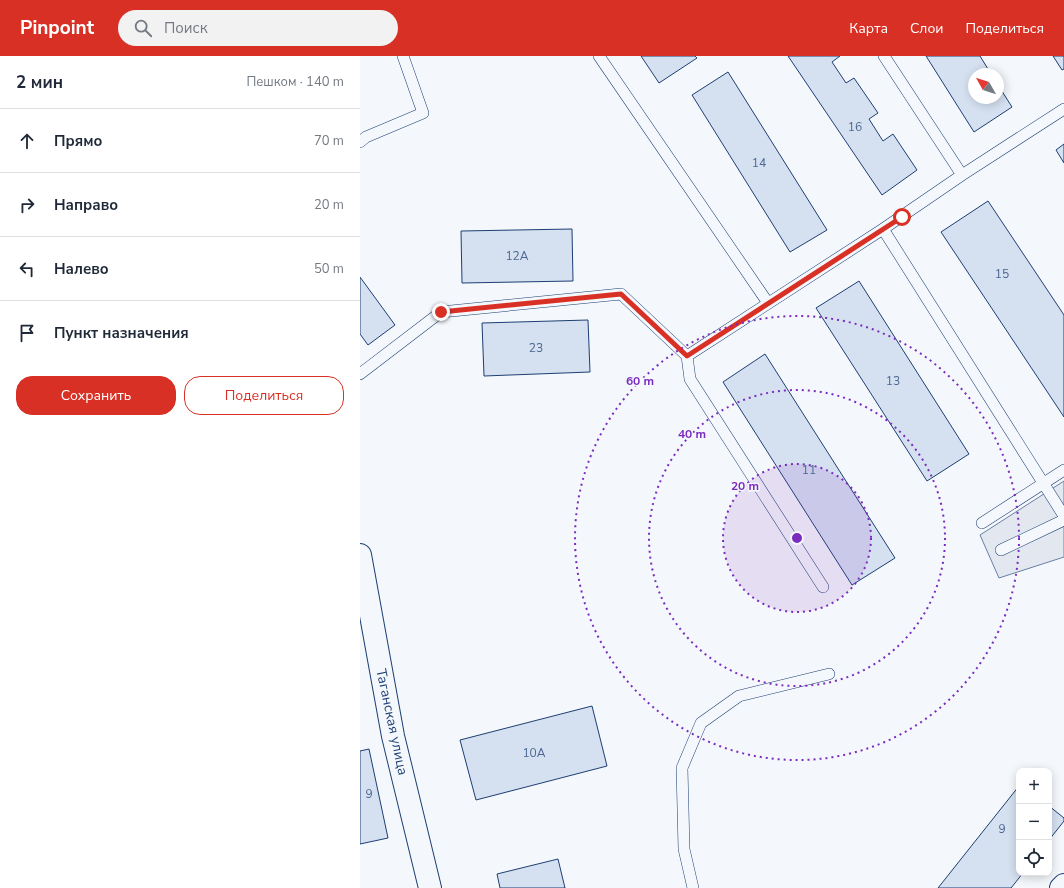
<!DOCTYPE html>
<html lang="ru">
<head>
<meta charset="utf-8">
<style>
  :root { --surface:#fff; --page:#f2f2f3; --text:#1f2937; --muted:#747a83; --line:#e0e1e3; --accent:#d93025 }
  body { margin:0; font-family:"Nunito Sans",sans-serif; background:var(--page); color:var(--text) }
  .controls { position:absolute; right:12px; bottom:12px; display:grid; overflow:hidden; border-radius:8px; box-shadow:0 2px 10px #0003 }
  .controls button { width:36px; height:36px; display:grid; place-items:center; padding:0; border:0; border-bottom:1px solid var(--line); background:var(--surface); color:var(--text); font:20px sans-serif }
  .compass { position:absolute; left:608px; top:12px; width:36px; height:36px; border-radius:50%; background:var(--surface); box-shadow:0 2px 10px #0003; rotate:309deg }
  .stop { position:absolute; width:12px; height:12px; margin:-9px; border:3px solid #d93025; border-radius:50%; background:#fff }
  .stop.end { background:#d93025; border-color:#fff; box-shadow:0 1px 4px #0008 }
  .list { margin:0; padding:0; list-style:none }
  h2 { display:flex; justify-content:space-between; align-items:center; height:52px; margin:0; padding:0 16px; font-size:17px }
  h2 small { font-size:13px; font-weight:400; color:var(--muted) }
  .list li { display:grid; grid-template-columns:26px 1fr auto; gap:12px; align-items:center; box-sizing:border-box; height:64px; padding:0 16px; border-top:1px solid var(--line) }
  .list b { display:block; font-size:15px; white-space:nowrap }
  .list em { font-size:13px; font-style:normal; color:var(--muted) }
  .actions { display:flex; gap:8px; padding:12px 16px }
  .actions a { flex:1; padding:9px 0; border:1px solid var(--accent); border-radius:16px; text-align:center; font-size:14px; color:var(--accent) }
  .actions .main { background:var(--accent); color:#fff }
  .icon { flex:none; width:22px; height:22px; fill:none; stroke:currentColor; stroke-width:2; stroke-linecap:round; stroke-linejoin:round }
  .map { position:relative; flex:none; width:704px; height:832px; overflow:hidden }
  header { display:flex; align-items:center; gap:24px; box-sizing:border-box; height:56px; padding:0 20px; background:var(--accent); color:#fff }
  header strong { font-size:19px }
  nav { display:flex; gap:22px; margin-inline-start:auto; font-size:14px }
  .search { width:280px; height:36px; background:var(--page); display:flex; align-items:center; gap:10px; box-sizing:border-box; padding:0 14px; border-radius:22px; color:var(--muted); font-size:15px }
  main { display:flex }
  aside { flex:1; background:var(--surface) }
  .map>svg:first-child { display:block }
</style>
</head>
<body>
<header>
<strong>Pinpoint</strong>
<div class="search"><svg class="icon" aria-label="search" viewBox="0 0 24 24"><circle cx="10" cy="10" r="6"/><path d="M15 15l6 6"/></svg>Поиск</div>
<nav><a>Карта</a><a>Слои</a><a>Поделиться</a></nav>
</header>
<main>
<aside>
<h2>2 мин<small>Пешком · 140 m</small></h2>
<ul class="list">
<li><svg class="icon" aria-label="ahead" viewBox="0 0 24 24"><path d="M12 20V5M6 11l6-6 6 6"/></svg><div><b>Прямо</b></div><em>70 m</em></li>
<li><svg class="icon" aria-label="right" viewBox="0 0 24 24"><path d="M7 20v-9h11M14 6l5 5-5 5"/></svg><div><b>Направо</b></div><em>20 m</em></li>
<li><svg class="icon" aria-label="left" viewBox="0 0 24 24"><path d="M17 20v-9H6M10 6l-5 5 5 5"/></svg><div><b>Налево</b></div><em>50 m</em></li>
<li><svg class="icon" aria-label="arrive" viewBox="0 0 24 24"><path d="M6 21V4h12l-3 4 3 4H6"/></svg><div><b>Пункт назначения</b></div></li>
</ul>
<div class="actions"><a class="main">Сохранить</a><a>Поделиться</a></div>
</aside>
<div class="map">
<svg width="704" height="832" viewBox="0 0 704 832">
  <rect width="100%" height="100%" fill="#f4f7fb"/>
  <!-- parking -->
  <path fill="#e3e8f0" stroke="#687fa3" d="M704,425V501L639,522L620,479Z"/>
  <!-- building -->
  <path fill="#d5e0f0" stroke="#1d3f73" d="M281,0H335L337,2L299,27Z
    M428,0H480L472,6L486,27L494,22L518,57L509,63L523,85L533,78L557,114L522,139Z
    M566,0H620L631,18H614V42H638V29L652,51L614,76Z
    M693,0H704V13L702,14Z
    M368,16L467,174L430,196L332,39Z
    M704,88V107L696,94Z
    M628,145L704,259V361L581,176Z
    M212,173L213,225L102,227L101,175Z
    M0,221L35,269L8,289L0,278Z
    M499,225L609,398L567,425L456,252Z
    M228,264L230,316L124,320L122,267Z
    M405,298L535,502L492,529L363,326Z
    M232,650L247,710L116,744L100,684Z
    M9,693L28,782L0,788V695Z
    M659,730V817H663L651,832H578Z
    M689,750L704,762V765L689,784Z
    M198,803L205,832H140L137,818Z"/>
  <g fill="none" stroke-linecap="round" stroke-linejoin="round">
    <defs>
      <path id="lane" d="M239,0L408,247
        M524,0L602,119
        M0,86L6,81L63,57L43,0
        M523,173L602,119L704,53
        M0,318L81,256L261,238L327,300
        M622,467L704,414
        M641,494L704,464
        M463,531L330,323L327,300L523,173L704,460
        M333,832L324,793L322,712L341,667L379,640L469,618"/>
      <path id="street" d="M0,499L33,680L70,832
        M701,832L704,829"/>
    </defs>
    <!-- lane casing -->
    <use href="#lane" stroke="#1d3f73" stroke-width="12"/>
    <!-- street casing -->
    <use href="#street" stroke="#1d3f73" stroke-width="24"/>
    <!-- lane -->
    <use href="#lane" stroke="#f4f7fb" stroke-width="11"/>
    <!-- street -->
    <use href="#street" stroke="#f4f7fb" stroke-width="22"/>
  </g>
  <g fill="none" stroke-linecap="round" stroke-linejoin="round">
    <!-- route -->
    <path stroke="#d93025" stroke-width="5" d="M81,256L261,238L327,300L542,161"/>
  </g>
  <!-- distance rings -->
  <circle cx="437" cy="482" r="74" fill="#7b2cbf" fill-opacity=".12"/>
  <g fill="none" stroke="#7b2cbf" stroke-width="2" stroke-dasharray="2 4">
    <circle cx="437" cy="482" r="74"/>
    <circle cx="437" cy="482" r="148"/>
    <circle cx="437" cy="482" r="222"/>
  </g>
  <g text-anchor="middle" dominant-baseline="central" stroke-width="3" stroke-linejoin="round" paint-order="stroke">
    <!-- number labels -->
    <g font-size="12" fill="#4b6792">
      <text x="495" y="71">16</text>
      <text x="399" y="107">14</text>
      <text x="157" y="200">12А</text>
      <text x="642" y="218">15</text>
      <text x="176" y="292">23</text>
      <text x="533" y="325">13</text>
      <text x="449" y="414">11</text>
      <text x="174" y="697">10А</text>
      <text x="9" y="738">9</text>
      <text x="642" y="773">9</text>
    </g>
    <!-- street labels -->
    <g font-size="14" fill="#1d3f73" stroke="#f4f7fb">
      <text transform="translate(32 666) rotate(78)">Таганская улица</text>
    </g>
  </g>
  <circle cx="437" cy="482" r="6" fill="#7b2cbf" stroke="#f4f7fb" stroke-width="2"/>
  <g font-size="12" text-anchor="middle" font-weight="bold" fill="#7b2cbf" stroke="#f4f7fb" stroke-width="3" stroke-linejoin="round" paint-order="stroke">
    <text x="280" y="329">60 m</text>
    <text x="332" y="382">40 m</text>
    <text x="385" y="434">20 m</text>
  </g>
</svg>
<div class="controls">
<button>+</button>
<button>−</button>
<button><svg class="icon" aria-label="locate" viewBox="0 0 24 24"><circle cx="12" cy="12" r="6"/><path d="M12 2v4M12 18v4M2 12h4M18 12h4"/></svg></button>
</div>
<svg class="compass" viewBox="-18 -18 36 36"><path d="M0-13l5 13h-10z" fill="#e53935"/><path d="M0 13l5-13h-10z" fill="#747a83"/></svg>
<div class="stop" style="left:542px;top:161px"></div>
<div class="stop end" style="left:81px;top:256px"></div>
</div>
</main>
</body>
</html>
